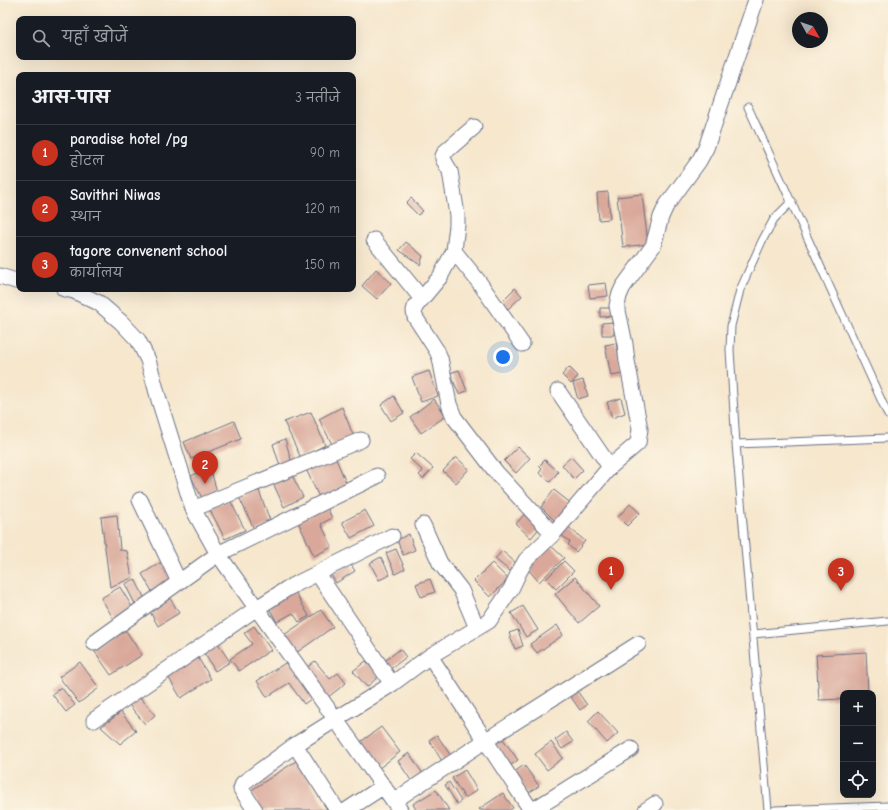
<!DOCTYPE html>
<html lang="hi">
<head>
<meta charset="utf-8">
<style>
  :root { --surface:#171b24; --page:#20242c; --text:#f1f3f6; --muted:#9ea1a6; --line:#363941; --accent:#c8321e }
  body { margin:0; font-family:"Comic Neue","Playpen Sans Deva",sans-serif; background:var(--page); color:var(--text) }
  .controls { position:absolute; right:12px; bottom:12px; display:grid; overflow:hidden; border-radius:8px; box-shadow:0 4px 16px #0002 }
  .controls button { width:36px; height:36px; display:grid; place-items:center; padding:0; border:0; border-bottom:1px solid var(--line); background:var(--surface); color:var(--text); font:20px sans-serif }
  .compass { position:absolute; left:792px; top:12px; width:36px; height:36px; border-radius:50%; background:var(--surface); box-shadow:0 4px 16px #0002; rotate:130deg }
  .you { position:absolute; left:503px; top:357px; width:14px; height:14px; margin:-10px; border:3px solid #fff; border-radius:50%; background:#1a73e8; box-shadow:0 0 0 6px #1a73e833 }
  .badge { display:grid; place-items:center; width:26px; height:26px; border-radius:50%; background:var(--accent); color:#fff; font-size:13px; font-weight:700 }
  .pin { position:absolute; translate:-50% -33px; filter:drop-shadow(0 1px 2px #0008) }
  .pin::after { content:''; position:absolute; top:21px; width:14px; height:12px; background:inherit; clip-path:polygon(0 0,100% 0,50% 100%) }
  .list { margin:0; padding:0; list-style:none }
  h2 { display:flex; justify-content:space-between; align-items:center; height:52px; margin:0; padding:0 16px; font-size:17px }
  h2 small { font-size:13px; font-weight:400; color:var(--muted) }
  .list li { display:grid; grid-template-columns:26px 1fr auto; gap:12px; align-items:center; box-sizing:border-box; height:56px; padding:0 16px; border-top:1px solid var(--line) }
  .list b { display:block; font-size:15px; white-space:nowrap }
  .list p { margin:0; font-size:13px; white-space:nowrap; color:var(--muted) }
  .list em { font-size:13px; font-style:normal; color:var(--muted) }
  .icon { flex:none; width:22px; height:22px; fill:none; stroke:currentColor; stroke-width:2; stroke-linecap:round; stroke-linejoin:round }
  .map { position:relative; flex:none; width:888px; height:810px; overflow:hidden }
  .search { position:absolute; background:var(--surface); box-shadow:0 4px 16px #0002; left:16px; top:16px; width:340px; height:44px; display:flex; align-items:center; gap:10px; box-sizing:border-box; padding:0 14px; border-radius:8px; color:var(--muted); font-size:15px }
  .panel { position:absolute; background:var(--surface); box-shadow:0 4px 16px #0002; left:16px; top:72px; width:340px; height:220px; border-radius:8px }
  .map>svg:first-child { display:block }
</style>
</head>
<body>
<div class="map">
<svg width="888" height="810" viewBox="0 0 888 810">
  <rect width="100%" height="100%" fill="#fcf5e5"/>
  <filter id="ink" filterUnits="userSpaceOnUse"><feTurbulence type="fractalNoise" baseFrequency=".025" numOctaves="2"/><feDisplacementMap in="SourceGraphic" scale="8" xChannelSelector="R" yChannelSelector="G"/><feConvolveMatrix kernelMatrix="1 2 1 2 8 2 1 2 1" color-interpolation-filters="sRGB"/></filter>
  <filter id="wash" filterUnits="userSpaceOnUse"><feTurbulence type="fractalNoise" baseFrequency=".012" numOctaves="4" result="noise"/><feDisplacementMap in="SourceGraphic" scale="16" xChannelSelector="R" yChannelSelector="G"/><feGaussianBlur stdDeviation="0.9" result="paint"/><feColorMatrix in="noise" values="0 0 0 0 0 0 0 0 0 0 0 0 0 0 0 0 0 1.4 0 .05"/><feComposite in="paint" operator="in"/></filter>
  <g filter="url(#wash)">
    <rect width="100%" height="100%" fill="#f6e7cd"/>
    <g id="blocks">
      <!-- building -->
      <path fill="#d9a89a" d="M608,192L610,219L599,220L597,193Z
        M642,194L648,244L623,247L617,197Z
        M411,198L423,211L418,215L406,203Z
        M406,242L423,256L420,265L399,250Z
        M376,269L391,283L377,299L362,286Z
        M606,283L608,296L590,298L588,285Z
        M515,288L522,296L508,309L501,302Z
        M600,308H614V316L600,317Z
        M614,322V335H602V323Z
        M616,343L622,374L611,376L605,345Z
        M569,367L578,376L571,384L562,375Z
        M459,370L467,391L459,394L450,373Z
        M429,371L438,396L421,402L412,377Z
        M583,380L588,396L578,399L573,383Z
        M394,396L404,413L391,421L381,405Z
        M621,398L625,413L612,418L607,402Z
        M434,399L446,416L421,433L410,417Z
        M342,407L353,435L333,446L319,419Z
        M311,412L325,445L301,458L284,422Z
        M234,421L241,439L191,459L184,442Z
        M285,439L292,463L281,469L273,444Z
        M518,447L530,458L516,473L504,461Z
        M416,453L433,468L423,479L419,475L423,471L410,459Z
        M334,454L347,485L319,497L306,469Z
        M456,457L469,469L456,483L443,471Z
        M571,457L583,470L574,479L562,465Z
        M545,460L558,472L550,482L539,473L542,469L539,466Z
        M210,467L217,492L202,498L191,476Z
        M291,473L303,497L284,507L273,483Z
        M258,488L271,523L255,531L239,497Z
        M554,490L573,505L557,523L541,507Z
        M230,500L245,530L225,539L209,508Z
        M630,504L640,513L627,526L618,517Z
        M326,505L332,518L321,524L332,547L314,556L298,522Z
        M365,510L374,526L351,538L342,522Z
        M526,512L541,526L531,538L516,524Z
        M117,515L120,550L127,551L132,578L110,587L101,517Z
        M566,525L585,541L576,552L568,545L570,542L559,533Z
        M409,534L415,550L403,555L397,540Z
        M549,544L564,558L539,582L526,567Z
        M396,549L405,569L395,574L386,553Z
        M502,551L516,563L510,571L495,559Z
        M381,557L390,575L379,580L370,563Z
        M165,560L173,579L153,593L142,574Z
        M564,561L574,571L556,589L546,579Z
        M350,563L355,571L336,583L331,575Z
        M492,563L508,579L490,597L474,581Z
        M575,577L599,606L579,623L555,594Z
        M135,579L146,601L136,606L125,584Z
        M430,579L435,592L421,597L416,584Z
        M120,587L134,610L115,621L101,598Z
        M293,588L309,616L299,622L293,613L277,622L267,604Z
        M170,598L179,613L158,626L149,610Z
        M523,606L538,630L526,637L511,613Z
        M321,610L333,627L296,653L284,635Z
        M557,625L563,635L537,653L530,644Z
        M254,626L271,650L239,671L230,659L252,644L244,633Z
        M124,628L142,655L111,675L93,649Z
        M518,630L523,646L515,649L509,633Z
        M217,642L230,662L215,671L203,651Z
        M400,649L406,657L388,671L382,663Z
        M866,652L868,693H843V699L819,700L816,655Z
        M197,656L211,679L181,698L167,675Z
        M290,660L315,696L304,704L289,683L267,697L257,681Z
        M315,661L330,679L338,673L346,683L327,698L305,669Z
        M366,661L379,676L367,687L353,671Z
        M80,662L99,688L79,703L59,677Z
        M61,687L75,705L66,712L52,694Z
        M575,688L587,705L580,710L568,693Z
        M139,696L155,715L145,724L129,705Z
        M598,711L618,733L607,743L588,721Z
        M121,712L136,731L120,744L101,727Z
        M381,727L400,752L378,769L359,743Z
        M566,732L573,742L562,749L555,740Z
        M437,735L451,756L442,761L429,740Z
        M503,739L518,760L511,765L496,744Z
        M551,742L563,758L547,770L535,754Z
        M409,753L423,774L412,782L398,761Z
        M296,761L328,810H262L250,791Z
        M524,765L539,786L527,794L513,773Z
        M465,770L477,790L465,798L452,778Z
        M449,782L461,801L457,804L445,785Z
        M436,790L449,810H416L413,804Z
        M503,793L513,808L510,810H480L479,809Z"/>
    </g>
  </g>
  <g filter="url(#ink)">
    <use href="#blocks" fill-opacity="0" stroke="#686f85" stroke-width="1"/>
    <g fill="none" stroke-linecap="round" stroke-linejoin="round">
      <defs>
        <path id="lane" d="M748,107L888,415
          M736,444L888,438
          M753,634L888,621
          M768,810L736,444L730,350L731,326L740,290L762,241L774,219L792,201
          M775,810L888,806"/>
        <path id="street" d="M474,127L445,152L443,156V159L450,171L457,215V225L454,251L440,277L415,307L414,311L415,317L437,351L440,358L449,404L454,417L496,472L553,534
          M374,240L422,299
          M454,251L479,282L522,344
          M0,276L19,282
          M64,289L74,291L99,303L121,322L138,340L148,360L159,400L193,509L218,554L400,810
          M558,391L610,467
          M140,500L179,582
          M193,509L361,440
          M423,525L440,563L461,590L477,628
          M318,574L392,684
          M94,643L218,554L377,476
          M430,656L531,810
          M94,720L257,608L288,588L392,536
          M295,745L337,810
          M394,801L485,741L638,644
          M255,810L241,789L243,783L295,745L392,684L430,656L489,621L511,589L519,572L526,560L553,534L610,467L638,443L640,429L627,361L625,344L617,306L619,296L623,287L653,246L661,217L666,206L699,161L706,148L756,0
          M347,810L384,786
          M533,810L631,749
          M646,810L655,804"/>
      </defs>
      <!-- lane casing -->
      <use href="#lane" stroke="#686f85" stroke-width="9"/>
      <!-- street casing -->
      <use href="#street" stroke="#686f85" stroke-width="17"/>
      <!-- lane -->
      <use href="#lane" stroke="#fff" stroke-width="7"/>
      <!-- street -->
      <use href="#street" stroke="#fff" stroke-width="15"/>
    </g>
  </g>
</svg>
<div class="controls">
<button>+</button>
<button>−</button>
<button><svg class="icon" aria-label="locate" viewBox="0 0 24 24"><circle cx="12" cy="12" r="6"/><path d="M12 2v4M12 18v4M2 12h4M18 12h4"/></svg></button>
</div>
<svg class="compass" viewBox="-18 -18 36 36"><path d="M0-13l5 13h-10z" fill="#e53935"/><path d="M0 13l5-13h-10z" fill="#9ea1a6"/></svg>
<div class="you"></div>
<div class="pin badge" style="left:611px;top:590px">1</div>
<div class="pin badge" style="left:205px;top:484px">2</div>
<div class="pin badge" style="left:841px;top:591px">3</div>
<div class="search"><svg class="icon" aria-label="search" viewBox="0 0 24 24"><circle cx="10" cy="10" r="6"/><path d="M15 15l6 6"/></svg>यहाँ खोजें</div>
<section class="panel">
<h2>आस-पास<small>3 नतीजे</small></h2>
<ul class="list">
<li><span class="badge">1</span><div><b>paradise hotel /pg</b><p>होटल</p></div><em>90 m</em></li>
<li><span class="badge">2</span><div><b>Savithri Niwas</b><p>स्थान</p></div><em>120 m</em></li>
<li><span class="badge">3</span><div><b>tagore convenent school</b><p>कार्यालय</p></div><em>150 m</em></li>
</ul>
</section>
</div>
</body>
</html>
